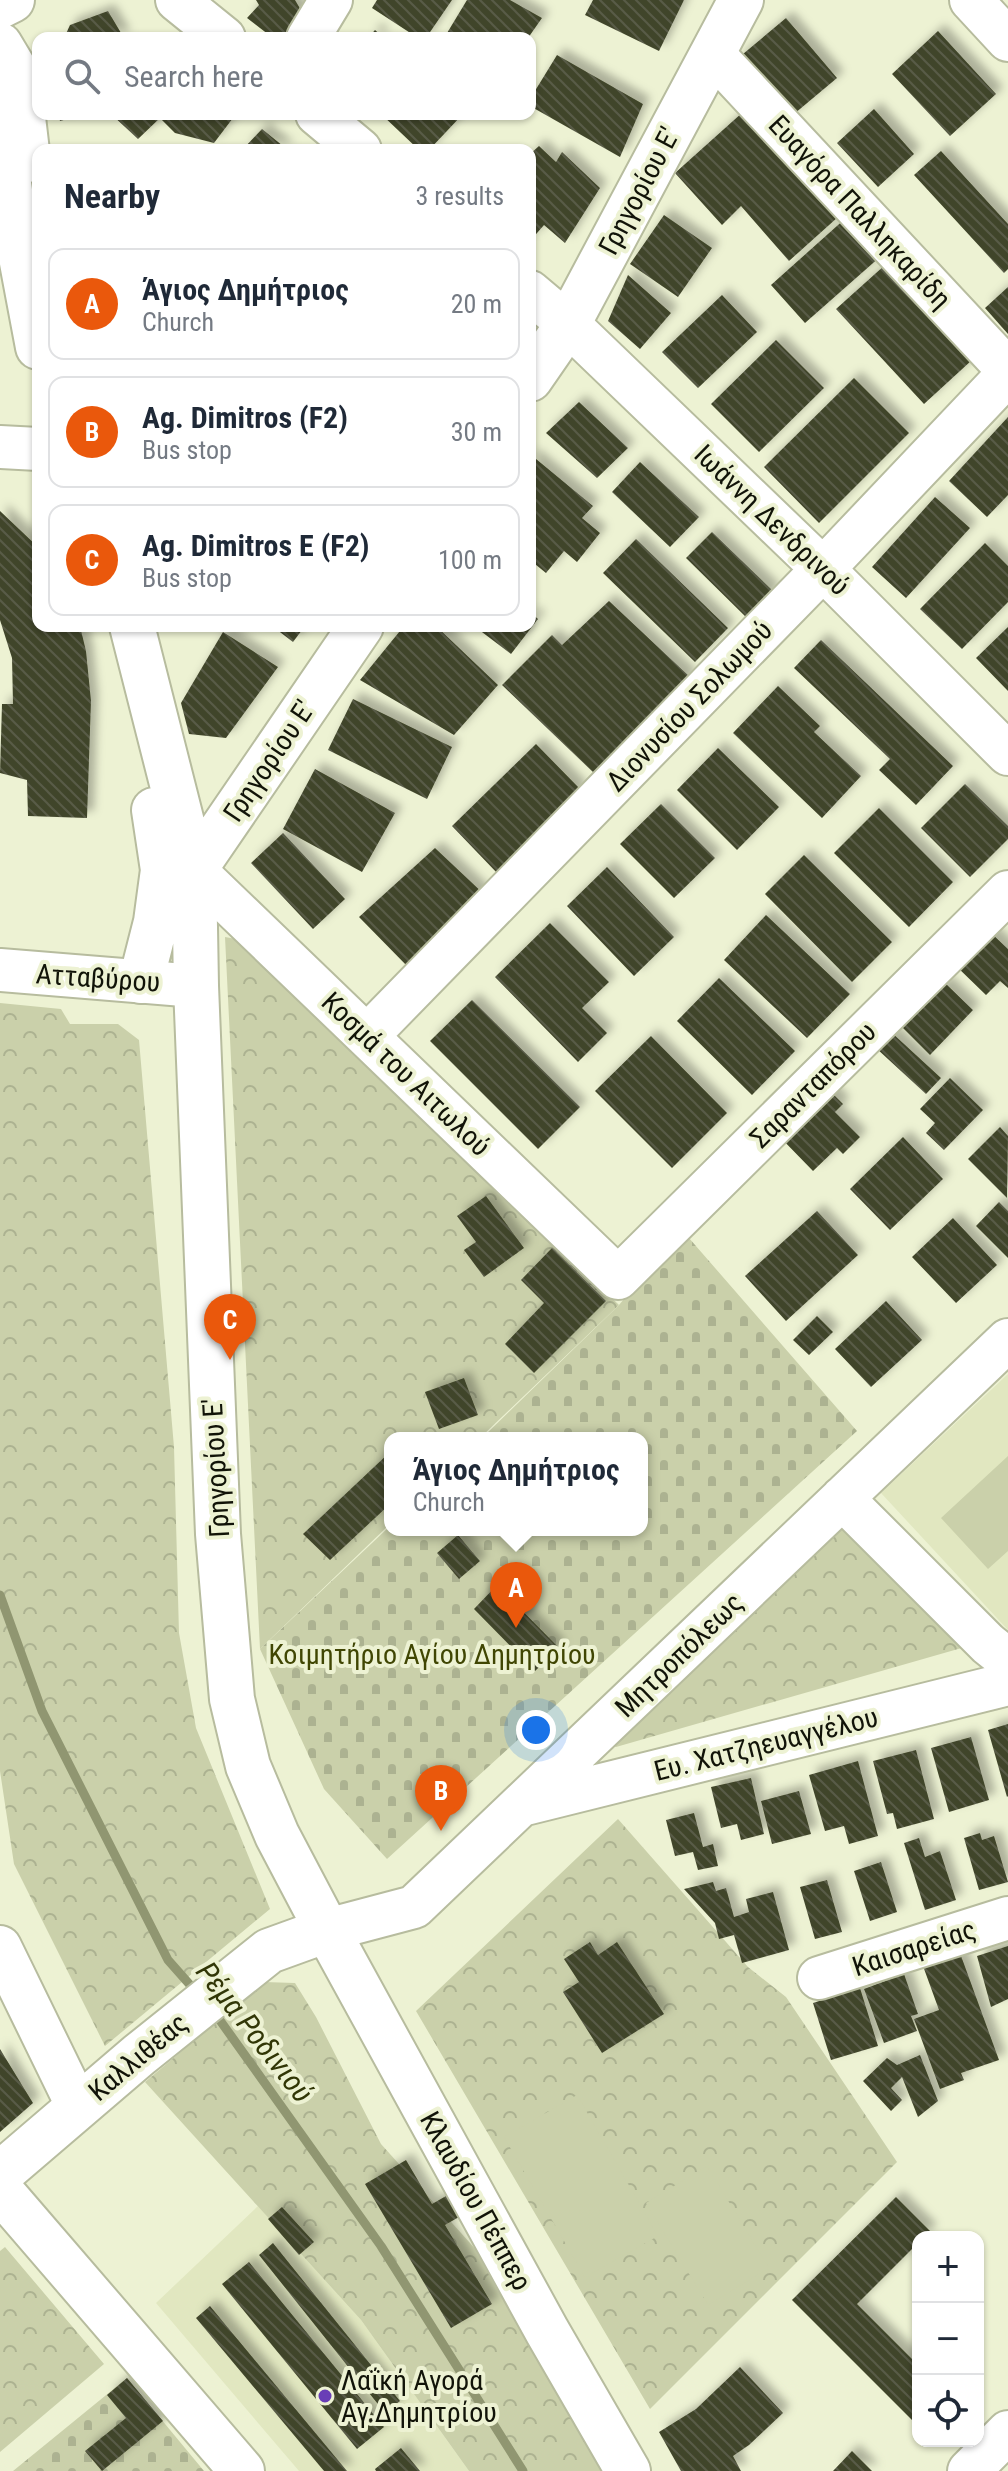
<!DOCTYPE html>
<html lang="en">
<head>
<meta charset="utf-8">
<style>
  :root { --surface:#fff; --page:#f2f2f3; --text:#1f2937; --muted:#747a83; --line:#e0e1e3; --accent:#ea580c }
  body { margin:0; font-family:"Roboto Condensed",sans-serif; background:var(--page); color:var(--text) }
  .controls { position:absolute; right:24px; bottom:24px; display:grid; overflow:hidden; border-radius:16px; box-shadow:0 2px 6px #0004 }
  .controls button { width:72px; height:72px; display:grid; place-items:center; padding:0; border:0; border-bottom:2px solid var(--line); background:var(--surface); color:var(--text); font:40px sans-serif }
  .you { position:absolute; left:536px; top:1730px; width:28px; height:28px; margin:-20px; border:6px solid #fff; border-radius:50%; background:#1a73e8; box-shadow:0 0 0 12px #1a73e833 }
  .badge { display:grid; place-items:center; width:52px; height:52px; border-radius:50%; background:var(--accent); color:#fff; font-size:26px; font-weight:700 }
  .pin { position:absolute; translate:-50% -66px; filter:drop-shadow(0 2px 4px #0008) }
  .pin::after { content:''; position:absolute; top:42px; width:28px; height:24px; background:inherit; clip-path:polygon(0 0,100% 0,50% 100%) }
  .popup { position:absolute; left:384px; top:1432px; width:264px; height:104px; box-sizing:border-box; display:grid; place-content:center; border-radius:16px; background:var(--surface); filter:drop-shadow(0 2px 6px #0005); font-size:26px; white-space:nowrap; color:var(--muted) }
  .popup b { font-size:30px; color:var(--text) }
  .popup::after { content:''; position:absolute; left:50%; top:100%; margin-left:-16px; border:16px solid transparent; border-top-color:var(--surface) }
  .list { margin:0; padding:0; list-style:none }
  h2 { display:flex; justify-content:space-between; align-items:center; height:104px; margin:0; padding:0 32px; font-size:34px }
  h2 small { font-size:26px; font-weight:400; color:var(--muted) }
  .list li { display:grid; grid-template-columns:52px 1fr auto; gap:24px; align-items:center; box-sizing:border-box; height:112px; margin:0 16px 16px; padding:0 16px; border:2px solid var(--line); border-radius:16px }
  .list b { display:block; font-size:30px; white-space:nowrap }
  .list p { margin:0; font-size:26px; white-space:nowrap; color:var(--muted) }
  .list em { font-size:26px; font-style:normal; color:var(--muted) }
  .icon { flex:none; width:44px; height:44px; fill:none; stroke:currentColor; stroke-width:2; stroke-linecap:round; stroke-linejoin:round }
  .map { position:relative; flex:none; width:1008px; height:2471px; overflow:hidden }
  .search { position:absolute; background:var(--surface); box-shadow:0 2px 6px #0004; left:32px; top:32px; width:504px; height:88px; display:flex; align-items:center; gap:20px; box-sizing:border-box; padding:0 28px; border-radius:16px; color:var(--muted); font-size:30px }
  .panel { position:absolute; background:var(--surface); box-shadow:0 2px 6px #0004; left:32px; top:144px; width:504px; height:488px; border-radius:16px }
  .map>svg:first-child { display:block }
</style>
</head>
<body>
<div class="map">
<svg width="1008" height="2471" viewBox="0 0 1008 2471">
  <defs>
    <pattern id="forest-crowns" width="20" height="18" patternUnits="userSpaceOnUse" patternTransform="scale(2)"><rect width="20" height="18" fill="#cad0aa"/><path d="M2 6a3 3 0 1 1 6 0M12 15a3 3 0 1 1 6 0" fill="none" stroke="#acb291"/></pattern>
    <pattern id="cemetery-stones" width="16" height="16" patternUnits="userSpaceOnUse" patternTransform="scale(2)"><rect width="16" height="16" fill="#cad0aa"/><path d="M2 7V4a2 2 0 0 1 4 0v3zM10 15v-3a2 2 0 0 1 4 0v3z" fill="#acb291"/></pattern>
    <pattern id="building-back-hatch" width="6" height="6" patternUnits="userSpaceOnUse" patternTransform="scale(2)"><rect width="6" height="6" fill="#41452b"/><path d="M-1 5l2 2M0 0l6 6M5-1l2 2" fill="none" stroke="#595c47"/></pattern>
    <filter id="shadow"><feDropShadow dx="7" dy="-7" stdDeviation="4" flood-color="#0004"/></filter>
  </defs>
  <rect width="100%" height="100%" fill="#edf2d3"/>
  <!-- built -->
  <path fill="#e1e7c0" d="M1008,1374V1630L881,1493Z
    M258,2206L361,2320L469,2471H299L156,2303Z"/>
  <!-- forest -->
  <path fill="url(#forest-crowns)" d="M225,937L247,941L619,1305L480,1438H390V1524L260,1649Z
    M0,1003L61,1009L70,1024H118L139,1040L174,1447L179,1633L196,1728L270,1909L105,2046L14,1864L0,1771Z
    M848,1520L965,1647L616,1747L609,1743Z
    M618,1819L748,1967L786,1997L897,2162L650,2409L416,2011Z
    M264,1982L295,1983L316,2017L381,2144L479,2253L608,2471H469L361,2320L145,2082Z
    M5,2247L104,2364L0,2452V2251Z"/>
  <!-- cemetery -->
  <path fill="url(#cemetery-stones)" d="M682,1230L857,1431L387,1859L324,1789L260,1649L390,1526V1530H642V1438H482L619,1305Z
    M127,2378L204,2471H13Z"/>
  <!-- garden -->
  <path fill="#cad0aa" d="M1008,1456V1551L988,1569L941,1518Z
    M577,2095L658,2236L585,2277L504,2137Z
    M707,2166L769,2268L708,2305L646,2203Z"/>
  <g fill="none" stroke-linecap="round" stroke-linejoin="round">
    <!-- stream -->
    <path stroke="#909671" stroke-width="9" d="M0,1595L42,1711L168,1960L199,1995
      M214,2012L381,2246L523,2471"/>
  </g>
  <!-- building -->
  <path fill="url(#building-back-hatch)" filter="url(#shadow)" d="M256,0H295L308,22L295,38H273L247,18L259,5Z
    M377,0H452L426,38H418L372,8Z
    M467,0H510L542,18L528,38L490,36L489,38H444Z
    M593,0H684L659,51L585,15Z
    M108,11L124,38H64L70,25Z
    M786,18L837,78L788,119L737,59Z
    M375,30L384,38H368Z
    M938,31L996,94L950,136L892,74Z
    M557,55L643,104L620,157L530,106V99Z
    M874,109L914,154L878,187L837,143Z
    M743,112L838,217L789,261L741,206L722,225L675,173Z
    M58,114H81V115L60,121Z
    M111,114H236L214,143L175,133L160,118L138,139Z
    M381,114H463L429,150H419Z
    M262,129L288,150H242Z
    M539,146L556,162L562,152L600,188L565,243L544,225L530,241V154Z
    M941,151L1008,224V269L1004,273L914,175Z
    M664,215L712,248L678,297L630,264Z
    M847,217L881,256L805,323L771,285Z
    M885,265L972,360L924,404L836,309Z
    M628,275L671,313L640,349L608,321Z
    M1008,287V334L985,308Z
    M722,295L757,332L698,388L662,352Z
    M776,340L824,388L759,452L711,404Z
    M854,378L909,433L819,523L764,467Z
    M579,402L628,448L597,478L546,433Z
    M1008,417V495L987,517L949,481Z
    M530,454L593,506L582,518L600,533L577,562L564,551L546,573L530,560Z
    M640,462L699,517L670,547L612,492Z
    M935,497L970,528L906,598L872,567Z
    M0,511L38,547V626H80L86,651L91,701L87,818L28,816L27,780L0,773L2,704H13L12,658L0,620Z
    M712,532L773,591L749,620L686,558Z
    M636,539L728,628L695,662L603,573Z
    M985,543L1008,566V602L962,649L920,609Z
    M609,601L690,677L595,774L502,685L552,635L562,645Z
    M530,612L538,619L511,654L474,626H530Z
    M272,626H305L293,642Z
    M404,626H436L498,685L454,735L360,680Z
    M1008,627V691L976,658Z
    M223,632L278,667L226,738L189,734L181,703Z
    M821,640L953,766L916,805L879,770L890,759L794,668Z
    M778,686L820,726L814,732L861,776L822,818L733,733Z
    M353,699L452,747L427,799L328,750Z
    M536,744L581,790L498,874L452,826Z
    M718,748L779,807L737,850L677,790Z
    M315,769L395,813L362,872L283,829Z
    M965,784L1008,826V839L970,877L921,828Z
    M661,804L715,858L674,898L620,844Z
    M879,808L953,882L909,927L834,853Z
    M283,833L345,899L313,929L251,863Z
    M435,848L486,896L410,969L359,917Z
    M804,855L892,942L852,982L765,894Z
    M607,867L674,937L634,976L567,906Z
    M766,915L850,994L807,1038L724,960Z
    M550,923L609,982L582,1008L607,1033L578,1062L495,977Z
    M989,931L1008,949V988L1000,981L986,995L955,965Z
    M719,978L795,1051L752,1095L677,1021Z
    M944,982L973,1010L930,1055L901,1026Z
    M472,1000L580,1107L538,1149L430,1041Z
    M891,1032L941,1078L926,1094L876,1048Z
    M651,1036L727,1113L672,1168L595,1091Z
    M950,1078L983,1110L944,1150L926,1133L935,1123L920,1109Z
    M825,1086L843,1104L835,1112L860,1137L843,1154L837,1148L813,1171L777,1134Z
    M1000,1127L1008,1136L1007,1198L968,1159Z
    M903,1137L943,1179L890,1230L850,1189Z
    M486,1196L524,1248L484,1277L464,1250L476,1242L457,1216Z
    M999,1202L1008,1211V1258L976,1226Z
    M817,1211L858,1255L786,1321L745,1276Z
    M953,1218L997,1265L956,1303L912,1257Z
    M552,1248L606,1301L534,1373L505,1344L544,1303L521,1280Z
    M886,1301L922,1340L871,1387L835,1349Z
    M817,1316L833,1332L809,1355L793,1340Z
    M464,1378L478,1415L439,1429L425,1392Z
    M390,1452V1504L330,1560L303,1534Z
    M458,1535L480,1561L459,1579L437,1553Z
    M497,1585L559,1648L535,1671L474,1609Z
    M1008,1724V1796L1007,1797L988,1730Z
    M971,1737L989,1800L949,1812L931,1748Z
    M916,1750L934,1819L897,1829L893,1813L887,1814L873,1761Z
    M858,1761L878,1836L849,1844L844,1826L825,1831L809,1775Z
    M751,1778L764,1834L741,1840L737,1824L721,1828L711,1787Z
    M799,1791L811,1834L772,1844L761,1801Z
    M694,1813L703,1847L713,1844L718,1866L698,1870L693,1852L675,1856L666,1820Z
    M980,1833L982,1840L994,1836L1008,1882L979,1890L964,1838Z
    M919,1838L925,1857L940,1851L956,1900L925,1910L904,1843Z
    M881,1862L897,1912L870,1921L854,1871Z
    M827,1880L842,1932L815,1939L800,1887Z
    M713,1882L716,1891L726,1888L734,1917L749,1912L746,1899L773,1892L789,1950L742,1963L734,1935L719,1939L715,1923L684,1889Z
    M590,1942L598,1955L617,1942L664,2014L602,2053L563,1992L579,1982L564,1959Z
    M1008,1946V1999L991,2007L977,1956Z
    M960,1953L999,2060L961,2073L964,2080L940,2089L914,2019L939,2010L923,1966Z
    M904,1974L918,2014L911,2016L917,2031L884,2043L864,1989Z
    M860,1988L878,2046L831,2060L813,2003Z
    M0,2049L33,2103L0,2132Z
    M920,2055L938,2101L918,2117L902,2077L891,2088L902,2100L891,2111L863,2081L887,2058L897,2065Z
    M406,2160L432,2204L446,2196L459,2217L445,2225L492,2304L451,2328L365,2184Z
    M896,2197L930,2231L924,2237H918V2243L857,2304L918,2365V2426L792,2300Z
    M282,2207L314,2242L299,2255L268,2219Z
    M273,2243L400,2401L385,2413L259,2255Z
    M249,2262L384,2427L357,2449L222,2284Z
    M210,2306L347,2471H324L196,2318Z
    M740,2367L783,2413L749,2445L733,2456L741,2471H681L659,2432L696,2409Z
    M127,2378L163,2421L102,2471L85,2451L126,2418L107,2395Z
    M401,2448L420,2471H376L375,2469Z
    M852,2451L872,2471H833Z"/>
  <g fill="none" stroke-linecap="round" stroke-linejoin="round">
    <defs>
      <path id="minor" d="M177,0L224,38
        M971,0L1008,40
        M308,38L331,0
        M713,54L1008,370
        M317,114L360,150
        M530,292L568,324L823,569L1008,754
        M0,447L38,449
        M194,870L618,1278L1008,892
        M0,970L196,986
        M367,1036L823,569L1008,374
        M842,1498L988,1644L1008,1660
        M525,1804L1008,1684
        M327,1930L414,1907L1008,1340
        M0,1947L78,2107
        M819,1978L1008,1918
        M969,2471L1008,2432"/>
      <path id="major" d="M0,6L12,0
        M0,45L18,75L28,160
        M0,123L15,225L38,347
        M530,379L568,324L741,0
        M132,626L194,870L196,986L218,1534L232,1699L248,1766L277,1835L327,1930L547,2331L628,2471
        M194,870L361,626
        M141,981L156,922L163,870L154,810
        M0,2174L139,2055L269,1951L327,1930
        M0,2190L242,2471"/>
    </defs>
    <!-- minor casing -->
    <use href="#minor" stroke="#b7bc9e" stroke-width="46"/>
    <!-- major casing -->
    <use href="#major" stroke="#b7bc9e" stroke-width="48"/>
    <!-- minor -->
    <use href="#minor" stroke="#fff" stroke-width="42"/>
    <!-- major -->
    <use href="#major" stroke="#fff" stroke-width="44"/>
  </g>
  <!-- markers -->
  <circle fill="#693eb6" stroke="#edf2d3" stroke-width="3" cx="325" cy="2396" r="8"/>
  <g text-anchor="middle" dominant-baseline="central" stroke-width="8" stroke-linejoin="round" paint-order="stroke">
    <!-- street labels -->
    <g font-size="28" fill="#111308" stroke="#edf2d3">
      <text transform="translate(639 191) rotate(-62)">Γρηγορίου Ε'</text>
      <text transform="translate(860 212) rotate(47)">Ευαγόρα Παλληκαρίδη</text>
      <text transform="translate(772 520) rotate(44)">Ιωάννη Δενδρινού</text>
      <text transform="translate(689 706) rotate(-46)">Διονυσίου Σολωμού</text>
      <text transform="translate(269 761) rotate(-56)">Γρηγορίου Ε'</text>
      <text transform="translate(98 978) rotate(4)">Ατταβύρου</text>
      <text transform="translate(406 1074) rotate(44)">Κοσμά του Αιτωλού</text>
      <text transform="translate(813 1085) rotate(-45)">Σαρανταπόρου</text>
      <text transform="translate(216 1468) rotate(-93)">Γρηγορίου Ε'</text>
      <text transform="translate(679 1655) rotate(-44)">Μητροπόλεως</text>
      <text transform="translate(766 1744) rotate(-14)">Ευ. Χατζηευαγγέλου</text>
      <text transform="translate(914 1948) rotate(-18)">Καισαρείας</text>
      <text transform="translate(138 2057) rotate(-40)">Καλλιθέας</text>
      <text transform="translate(476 2201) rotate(61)">Κλαυδίου Πέππερ</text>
    </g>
    <!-- park labels -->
    <g font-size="28" fill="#404603" stroke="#edf2d3">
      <text x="432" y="1654">Κοιμητήριο Αγίου Δημητρίου</text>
    </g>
    <!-- poi labels -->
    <g font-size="28" fill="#111308" stroke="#edf2d3" text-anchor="start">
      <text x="341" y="2380">Λαΐκή Αγορά<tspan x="341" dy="32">Αγ.Δημητρίου</tspan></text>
    </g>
    <!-- water labels -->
    <g font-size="30" font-style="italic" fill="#313606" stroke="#edf2d3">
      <text transform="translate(255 2032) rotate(52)">Ρέμα Ροδινιού</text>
    </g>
  </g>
</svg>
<div class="controls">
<button>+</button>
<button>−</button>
<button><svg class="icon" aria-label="locate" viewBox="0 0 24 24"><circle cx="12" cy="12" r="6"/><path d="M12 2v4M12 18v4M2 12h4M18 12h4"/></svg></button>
</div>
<div class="you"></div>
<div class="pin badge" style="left:516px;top:1628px">A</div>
<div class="popup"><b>Άγιος Δημήτριος</b>Church</div>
<div class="pin badge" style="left:441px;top:1831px">B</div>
<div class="pin badge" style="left:230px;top:1360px">C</div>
<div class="search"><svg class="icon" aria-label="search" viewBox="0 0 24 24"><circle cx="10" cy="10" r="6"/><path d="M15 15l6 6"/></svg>Search here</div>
<section class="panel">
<h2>Nearby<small>3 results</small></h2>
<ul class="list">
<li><span class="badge">A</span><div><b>Άγιος Δημήτριος</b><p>Church</p></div><em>20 m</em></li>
<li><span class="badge">B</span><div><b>Ag. Dimitros (F2)</b><p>Bus stop</p></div><em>30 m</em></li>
<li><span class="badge">C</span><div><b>Ag. Dimitros E (F2)</b><p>Bus stop</p></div><em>100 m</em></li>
</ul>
</section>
</div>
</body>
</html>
